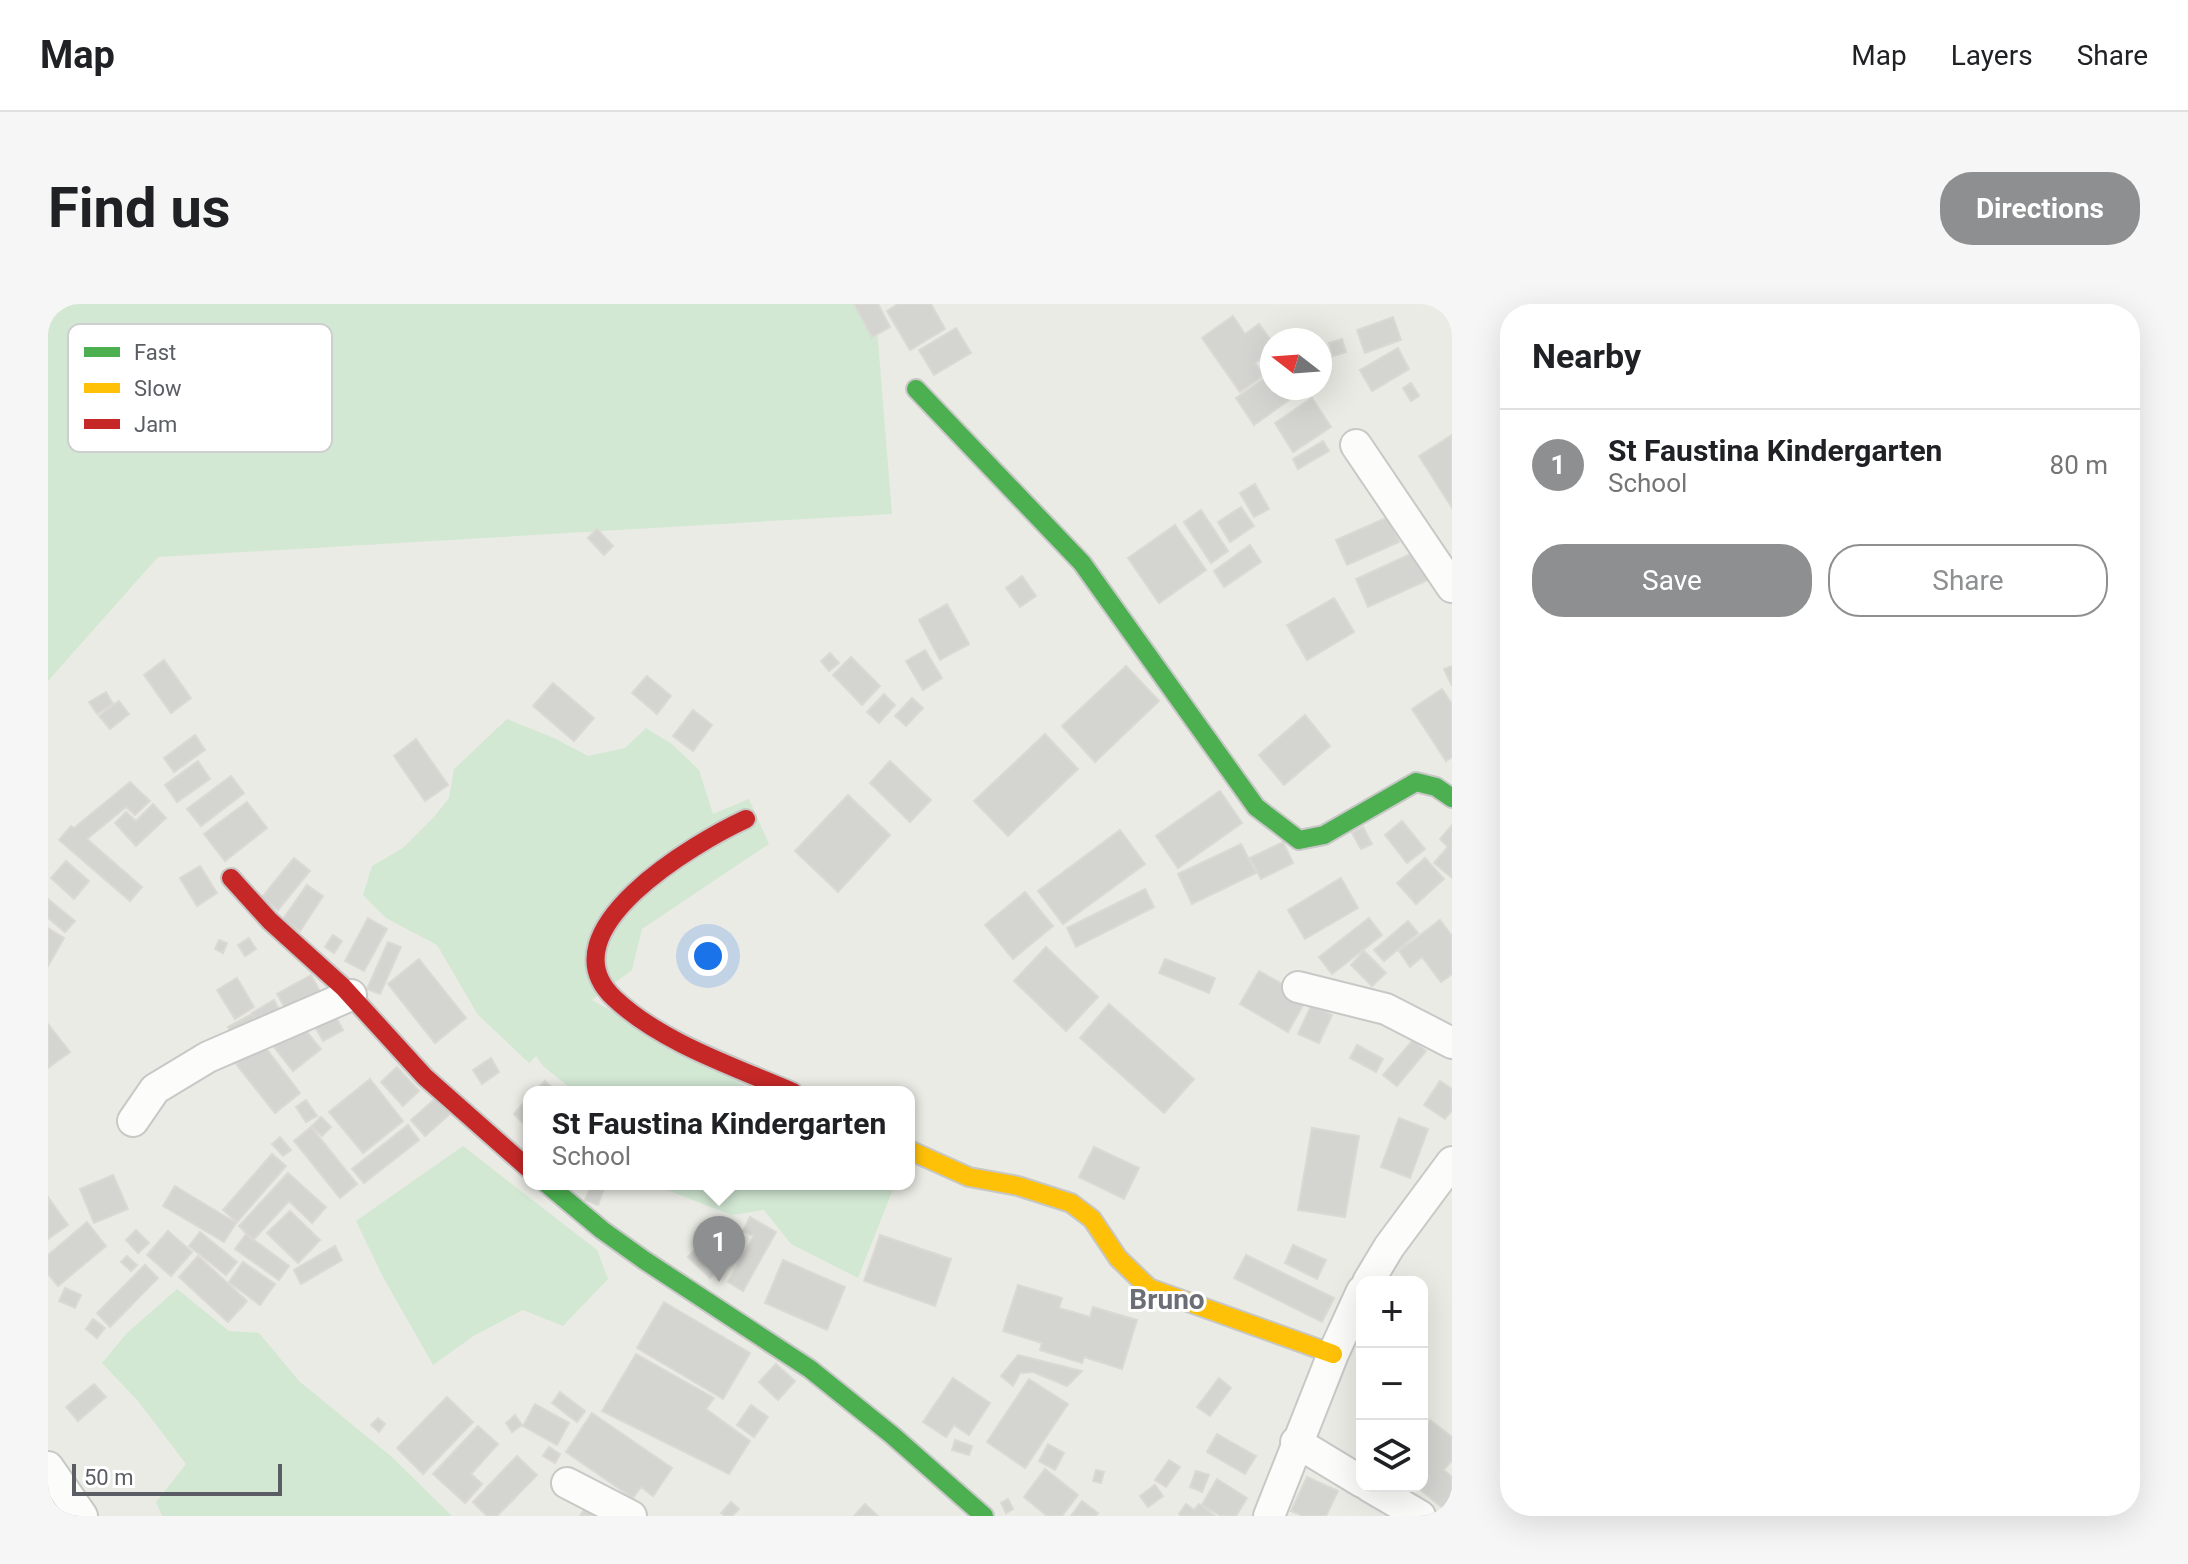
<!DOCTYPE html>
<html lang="en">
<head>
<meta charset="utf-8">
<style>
  :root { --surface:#fff; --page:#f6f6f6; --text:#202124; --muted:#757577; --line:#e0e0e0; --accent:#8d8f90 }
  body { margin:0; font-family:Roboto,sans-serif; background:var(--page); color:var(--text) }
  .controls { position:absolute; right:24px; bottom:24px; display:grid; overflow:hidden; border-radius:16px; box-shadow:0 8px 32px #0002 }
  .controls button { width:72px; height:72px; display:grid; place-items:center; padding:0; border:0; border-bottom:2px solid var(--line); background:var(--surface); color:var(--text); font:40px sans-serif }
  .compass { position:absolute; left:1212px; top:24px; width:72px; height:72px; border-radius:50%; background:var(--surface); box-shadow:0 8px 32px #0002; rotate:287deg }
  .scale { position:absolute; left:24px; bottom:20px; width:210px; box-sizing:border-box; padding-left:8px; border:4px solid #5a5d63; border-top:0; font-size:22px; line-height:28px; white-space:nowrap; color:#5a5d63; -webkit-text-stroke:6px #fff; paint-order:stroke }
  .you { position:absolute; left:660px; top:652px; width:28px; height:28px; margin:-20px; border:6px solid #fff; border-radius:50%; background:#1a73e8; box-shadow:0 0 0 12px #1a73e833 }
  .badge { display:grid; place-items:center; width:52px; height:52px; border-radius:50%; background:var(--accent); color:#fff; font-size:26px; font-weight:700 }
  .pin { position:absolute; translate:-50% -66px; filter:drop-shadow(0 2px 4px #0008) }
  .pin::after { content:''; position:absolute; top:42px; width:28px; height:24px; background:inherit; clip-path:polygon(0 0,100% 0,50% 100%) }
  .popup { position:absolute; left:475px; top:782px; width:392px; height:104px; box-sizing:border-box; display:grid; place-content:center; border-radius:16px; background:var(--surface); filter:drop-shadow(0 2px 6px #0005); font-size:26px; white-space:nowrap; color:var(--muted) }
  .popup b { font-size:30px; color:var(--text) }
  .popup::after { content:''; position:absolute; left:50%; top:100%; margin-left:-16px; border:16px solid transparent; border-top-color:var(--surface) }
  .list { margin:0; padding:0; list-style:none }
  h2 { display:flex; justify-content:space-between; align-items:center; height:104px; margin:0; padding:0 32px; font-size:34px }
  h2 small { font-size:26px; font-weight:400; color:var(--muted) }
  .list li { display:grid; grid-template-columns:52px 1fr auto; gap:24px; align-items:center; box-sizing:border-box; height:112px; padding:0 32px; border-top:2px solid var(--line) }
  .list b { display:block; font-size:30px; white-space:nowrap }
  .list p { margin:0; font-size:26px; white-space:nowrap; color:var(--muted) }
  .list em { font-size:26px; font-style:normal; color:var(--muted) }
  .actions { display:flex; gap:16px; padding:24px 32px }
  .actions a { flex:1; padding:18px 0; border:2px solid var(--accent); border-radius:32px; text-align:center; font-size:28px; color:var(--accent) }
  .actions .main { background:var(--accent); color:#fff }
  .icon { flex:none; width:44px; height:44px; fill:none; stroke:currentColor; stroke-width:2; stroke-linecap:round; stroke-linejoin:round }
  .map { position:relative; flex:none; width:1404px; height:1212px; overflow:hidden; border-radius:32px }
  header { display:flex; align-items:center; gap:48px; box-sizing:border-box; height:112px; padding:0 40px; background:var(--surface); border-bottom:2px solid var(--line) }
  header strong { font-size:38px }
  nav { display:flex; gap:44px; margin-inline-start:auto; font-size:28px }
  .intro { display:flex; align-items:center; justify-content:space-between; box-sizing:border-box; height:192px; padding:0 48px }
  h1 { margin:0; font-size:56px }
  .button { padding:20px 36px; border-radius:32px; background:var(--accent); color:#fff; font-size:28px; font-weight:700 }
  main { display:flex; gap:48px; padding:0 48px }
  aside { flex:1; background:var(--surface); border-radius:32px; box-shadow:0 8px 32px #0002 }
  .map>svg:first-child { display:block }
</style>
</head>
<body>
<header>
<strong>Map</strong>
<nav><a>Map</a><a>Layers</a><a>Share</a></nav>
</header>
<div class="intro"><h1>Find us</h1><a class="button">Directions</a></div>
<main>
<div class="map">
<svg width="1404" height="1212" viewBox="0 0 1404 1212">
  <rect width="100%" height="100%" fill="#ebebe5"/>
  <!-- green -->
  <path fill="#d2e8d3" d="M0,0H827L844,210L110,253L0,377Z
    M459,415L506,434L540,452L577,444L598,424L624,440L651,466L665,510L701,495L721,540L594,625L584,666L544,696L708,788H527L495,762L488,752L481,759L430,711L389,641L338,614L315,591L324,562L355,544L386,513L401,494L406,465Z
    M415,842L549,946L560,975L515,1022L475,1006L427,1031L385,1061L334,971L308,917Z
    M603,880H847L810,974L743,940L716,906L684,911Z
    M129,985L181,1027L211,1029L251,1077L345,1154L404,1212H114L108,1198L138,1160L90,1097L54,1059L78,1030Z"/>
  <!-- building -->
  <path fill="#d4d4d0" stroke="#dad9d4" stroke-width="2" d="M806,0H830L842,23L824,33Z
    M850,0H883L897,25L862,46L839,7Z
    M1185,12L1197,30L1211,20L1224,38V47L1207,59L1216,71L1192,88L1154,34Z
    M1345,13L1353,36L1317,49L1309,26Z
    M908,24L923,49L886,71L871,46Z
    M1294,35L1298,48L1285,52L1281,39Z
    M1350,44L1361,65L1324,87L1312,66Z
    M1224,69V84H1248L1251,89L1206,121L1188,94Z
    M1363,79L1371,92L1363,97L1355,84Z
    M1264,94L1283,123L1245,148L1227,119Z
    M1404,131V204L1371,152Z
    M1275,137L1281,147L1250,165L1245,155Z
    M1207,180L1221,205L1206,213L1192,189Z
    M1193,203L1206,222L1182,238L1170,218Z
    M1153,206L1180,247L1163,259L1136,218Z
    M1340,213L1351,238L1299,261L1288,236Z
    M1127,221L1158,266L1111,299L1080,254Z
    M549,225L565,242L556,251L540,234Z
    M1202,241L1213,258L1176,283L1166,267Z
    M1369,247L1382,275L1320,303L1308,275Z
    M974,272L988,292L972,303L958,284Z
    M1286,294L1306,328L1259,356L1239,321Z
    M899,300L921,340L892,356L871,316Z
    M877,346L894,374L875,386L858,357Z
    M782,349L791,359L781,367L773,357Z
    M803,353L832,382L814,401L785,371Z
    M116,356L143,394L123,409L96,371Z
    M1078,362L1111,397L1047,458L1014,422Z
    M1404,362V382L1396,365Z
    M599,372L623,392L609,410L584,389Z
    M505,379L546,414L526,437L485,402Z
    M1394,385L1404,400V453L1398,457L1364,405Z
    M58,388L65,400L49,410L41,398Z
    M836,390L847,401L831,419L819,408Z
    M864,394L875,404L858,422L847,412Z
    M71,397L81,410L62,425L51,412Z
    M645,406L664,421L645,447L625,432Z
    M1257,411L1282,442L1236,481L1211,451Z
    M997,430L1030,465L960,532L926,497Z
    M147,431L157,446L126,468L116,454Z
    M368,435L400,481L377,497L346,452Z
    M150,457L162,475L129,498L117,481Z
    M842,457L883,496L862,518L822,479Z
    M183,472L196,489L153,522L139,505Z
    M82,478L102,497L87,511L78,503L39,535L94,583L82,597L11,536L23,522L26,524Z
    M1172,487L1194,519L1130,564L1108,532Z
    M800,491L842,531L790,588L747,547Z
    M199,498L219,524L177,557L156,530Z
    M105,500L118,514L88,542L67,519L78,508L88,517Z
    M1354,517L1377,545L1359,559L1337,531Z
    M1404,521V574L1386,559L1400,543L1392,535Z
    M1315,523L1324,540L1313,545L1304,529Z
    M1072,526L1097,560L1015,620L990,587Z
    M1235,538L1245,559L1213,575L1202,554Z
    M1193,540L1208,569L1144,600L1130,570Z
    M246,554L262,567L230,606L214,593Z
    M1377,554L1396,575L1368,600L1349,579Z
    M18,557L41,577L26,595L3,574Z
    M152,562L169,589L149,602L132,574Z
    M1293,574L1310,604L1257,635L1240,606Z
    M259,581L275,592L252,627L235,615Z
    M1097,585L1106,603L1028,643L1019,624Z
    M977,588L1005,622L965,655L937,621Z
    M0,595L27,617L17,628L0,614Z
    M320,614L339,625L316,667L297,657Z
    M1321,614L1334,631L1284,670L1271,653Z
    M1392,616L1404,632V670L1393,678L1374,653L1362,663L1351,647Z
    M1360,617L1370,629L1336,657L1326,646Z
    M0,624L16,634L0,662Z
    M285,631L294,637L286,649L277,643Z
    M201,634L208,645L197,652L190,641Z
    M171,636L179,639L175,649L167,645Z
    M340,638L353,643L332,690L319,685Z
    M998,643L1050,693L1018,727L966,677Z
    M1316,647L1338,669L1324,682L1303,661Z
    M371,655L418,714L387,739L340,680Z
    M1117,655L1167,674L1161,689L1111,669Z
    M1211,667L1259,694L1240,728L1192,700Z
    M263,671L275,693L241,711L229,690Z
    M189,674L206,703L187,715L169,686Z
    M226,696L235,713L214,726L204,709Z
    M1061,700L1146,775L1116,809L1032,734Z
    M1263,702L1284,711L1271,739L1250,730Z
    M285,708L295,726L275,737L265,719Z
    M204,710L212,726L188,738L180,723Z
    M249,716L273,745L245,767L222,738Z
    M0,720L22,748L0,764Z
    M1365,736L1378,747L1349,782L1335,771Z
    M214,739L252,789L227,809L188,760Z
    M1309,741L1335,755L1328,768L1302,754Z
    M443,754L451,768L434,780L425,766Z
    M349,763L371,787L355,802L333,778Z
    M322,775L355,817L315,849L281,808Z
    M497,777L509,788H486Z
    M1392,777L1404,785V806L1397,815L1376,801Z
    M481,793V825L466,810Z
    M388,794L402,810L377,832L363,816Z
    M258,796L269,812L258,818L248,803Z
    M273,813L283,823L274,832L264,822Z
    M1351,814L1380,825L1362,874L1333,863Z
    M360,821L371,836L316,879L304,865Z
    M263,823L309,880L292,894L246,837Z
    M1264,824L1311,832L1297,913L1250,906Z
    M232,833L243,846L235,852L224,840Z
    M1046,843L1091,864L1076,895L1031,873Z
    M224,850L238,862L189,918L175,906Z
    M240,869L278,903L264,919L241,897L205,936L191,922Z
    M65,871L80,905L46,919L32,885Z
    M127,882L188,919L176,938L115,902Z
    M543,882L555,887L550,901L537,896Z
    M0,893L20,921L0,935Z
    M242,907L272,936L250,959L219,929Z
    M702,913L728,928L695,987L680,978L706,932L695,927Z
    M39,918L58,942L10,982L0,970V951Z
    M670,921L693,942L662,974L640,953Z
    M88,926L101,939L90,949L78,936Z
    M120,927L144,948L123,972L99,951Z
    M152,928L189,958L178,971L141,942Z
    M198,930L241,962L231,976L187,945Z
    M832,931L903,955L887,1002L816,977Z
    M1245,941L1278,956L1269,975L1237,959Z
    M287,942L294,956L253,980L246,966Z
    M1198,951L1286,994L1274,1018L1186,974Z
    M79,952L89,961L83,967L73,958Z
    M150,952L199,997L180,1018L131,973Z
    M735,956L797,983L779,1026L717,999Z
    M195,958L227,980L212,1001L181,978Z
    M97,961L110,974L62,1023L49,1009Z
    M970,981L1014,994L1011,1004L1042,1013L1045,1003L1089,1016L1074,1065L1036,1053L1034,1059L992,1046L994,1039L955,1027Z
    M17,984L33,991L27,1004L11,997Z
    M616,998L702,1049L675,1095L589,1044Z
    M45,1015L57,1024L49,1034L38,1025Z
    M588,1050L666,1094L658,1105L702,1137L681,1170L554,1107Z
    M970,1051L1034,1067L1019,1082L985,1068L972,1069L965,1082L953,1072Z
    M728,1060L747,1077L730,1096L711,1078Z
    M905,1074L942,1099L921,1131L906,1121L898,1133L875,1118Z
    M1171,1074L1183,1084L1162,1112L1149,1103Z
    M981,1075L1020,1100L977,1164L939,1138Z
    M46,1080L58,1093L30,1117L18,1103Z
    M512,1088L537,1107L529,1118L504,1099Z
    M399,1093L425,1118L375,1170L349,1144Z
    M487,1100L521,1119L509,1141L475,1122Z
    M703,1101L720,1113L706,1133L689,1121Z
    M544,1109L624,1164L605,1192L593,1183L585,1194L518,1148Z
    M467,1111L474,1121L464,1128L458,1119Z
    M330,1114L337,1120L331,1128L323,1121Z
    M1382,1116L1404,1133V1156L1396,1166L1404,1173V1195L1396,1205L1368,1182H1374V1126Z
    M430,1122L450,1140L423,1170L434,1180L417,1199L385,1170Z
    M1169,1130L1208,1152L1197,1170L1159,1148Z
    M907,1136L924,1142L921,1151L904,1146Z
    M1000,1140L1016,1149L1007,1166L991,1157Z
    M501,1143L512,1150L507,1159L495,1152Z
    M469,1152L489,1171L449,1212H439L425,1198Z
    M1121,1156L1132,1163L1118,1183L1107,1176Z
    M997,1165L1030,1191L1014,1212H999L976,1193Z
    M1048,1166L1056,1168L1053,1179L1045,1177Z
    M1148,1167L1161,1171L1154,1188L1142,1183Z
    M1259,1173L1290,1187L1278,1212H1255L1243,1207Z
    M1169,1175L1199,1194L1188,1212H1173L1154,1201Z
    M1107,1181L1115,1192L1100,1203L1092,1192Z
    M542,1195L553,1212H532Z
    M960,1195L965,1205L958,1209L953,1199Z
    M1034,1197L1050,1209L1048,1212H1023Z
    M683,1198L691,1205L684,1212H677L673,1209Z
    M817,1200L830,1212H806Z
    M1138,1200L1146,1206L1151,1200L1167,1212H1133L1131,1210Z"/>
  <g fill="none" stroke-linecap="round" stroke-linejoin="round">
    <defs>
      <path id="street" d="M1308,141L1404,283
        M1250,683L1338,705L1404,739
        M85,817L107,785L160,753L303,691
        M1320,978L1341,943L1404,858
        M1248,1138L1314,1178
        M0,1163L34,1212
        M519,1179L583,1212
        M1321,1182L1372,1212
        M1221,1212L1285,1050L1314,987"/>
      <path id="fast" d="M868,85L1034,259L1208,503L1251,536L1276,531L1368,478L1388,483L1404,494
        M499,880L554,926L596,956L762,1065L844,1131L936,1212"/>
      <path id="slow" d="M861,846L921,873L970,882L1023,899L1044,915L1070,954L1101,984L1285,1050"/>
      <path id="jam" d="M698,515C648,538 495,627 566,694C612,738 687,763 745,788
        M183,574L222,617L295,683L377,773L481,865"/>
    </defs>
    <!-- street casing -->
    <use href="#street" stroke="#c7c9c7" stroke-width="34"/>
    <!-- fast casing -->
    <use href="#fast" stroke="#c6c7c6" stroke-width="22"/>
    <!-- slow casing -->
    <use href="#slow" stroke="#c6c7c6" stroke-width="22"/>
    <!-- jam casing -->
    <use href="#jam" stroke="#c6c7c6" stroke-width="22"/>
    <!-- street -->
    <use href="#street" stroke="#fcfcfb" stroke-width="30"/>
    <!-- fast -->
    <use href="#fast" stroke="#4caf50" stroke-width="18"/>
    <!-- slow -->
    <use href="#slow" stroke="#ffc107" stroke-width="18"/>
    <!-- jam -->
    <use href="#jam" stroke="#c62828" stroke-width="18"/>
  </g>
  <g text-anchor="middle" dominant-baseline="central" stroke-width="6" stroke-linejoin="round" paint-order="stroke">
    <!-- quarter labels -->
    <g font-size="28" font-weight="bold" fill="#6b6f75" stroke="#fff">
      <text x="1119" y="995">Bruno</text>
    </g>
  </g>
  <!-- legend -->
  <rect x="20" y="20" width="264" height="128" rx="12" fill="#fff" stroke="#ceced0" stroke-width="2"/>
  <rect x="36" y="43" width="36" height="10" fill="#4caf50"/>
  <rect x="36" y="79" width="36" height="10" fill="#ffc107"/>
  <rect x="36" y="115" width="36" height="10" fill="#c62828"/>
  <g font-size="22" fill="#5a5d63">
    <text x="86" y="56">Fast</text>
    <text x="86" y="92">Slow</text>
    <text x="86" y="128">Jam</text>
  </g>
</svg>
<div class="controls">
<button>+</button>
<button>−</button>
<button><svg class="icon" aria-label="layers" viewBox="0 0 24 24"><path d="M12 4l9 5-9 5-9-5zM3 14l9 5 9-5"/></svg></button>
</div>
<svg class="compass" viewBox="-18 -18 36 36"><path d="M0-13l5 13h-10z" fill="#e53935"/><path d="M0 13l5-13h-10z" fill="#757577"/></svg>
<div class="scale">50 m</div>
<div class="you"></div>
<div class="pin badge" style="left:671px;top:978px">1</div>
<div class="popup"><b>St Faustina Kindergarten</b>School</div>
</div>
<aside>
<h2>Nearby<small></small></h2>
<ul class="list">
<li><span class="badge">1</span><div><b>St Faustina Kindergarten</b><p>School</p></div><em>80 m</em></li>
</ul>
<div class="actions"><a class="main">Save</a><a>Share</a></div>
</aside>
</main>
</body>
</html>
